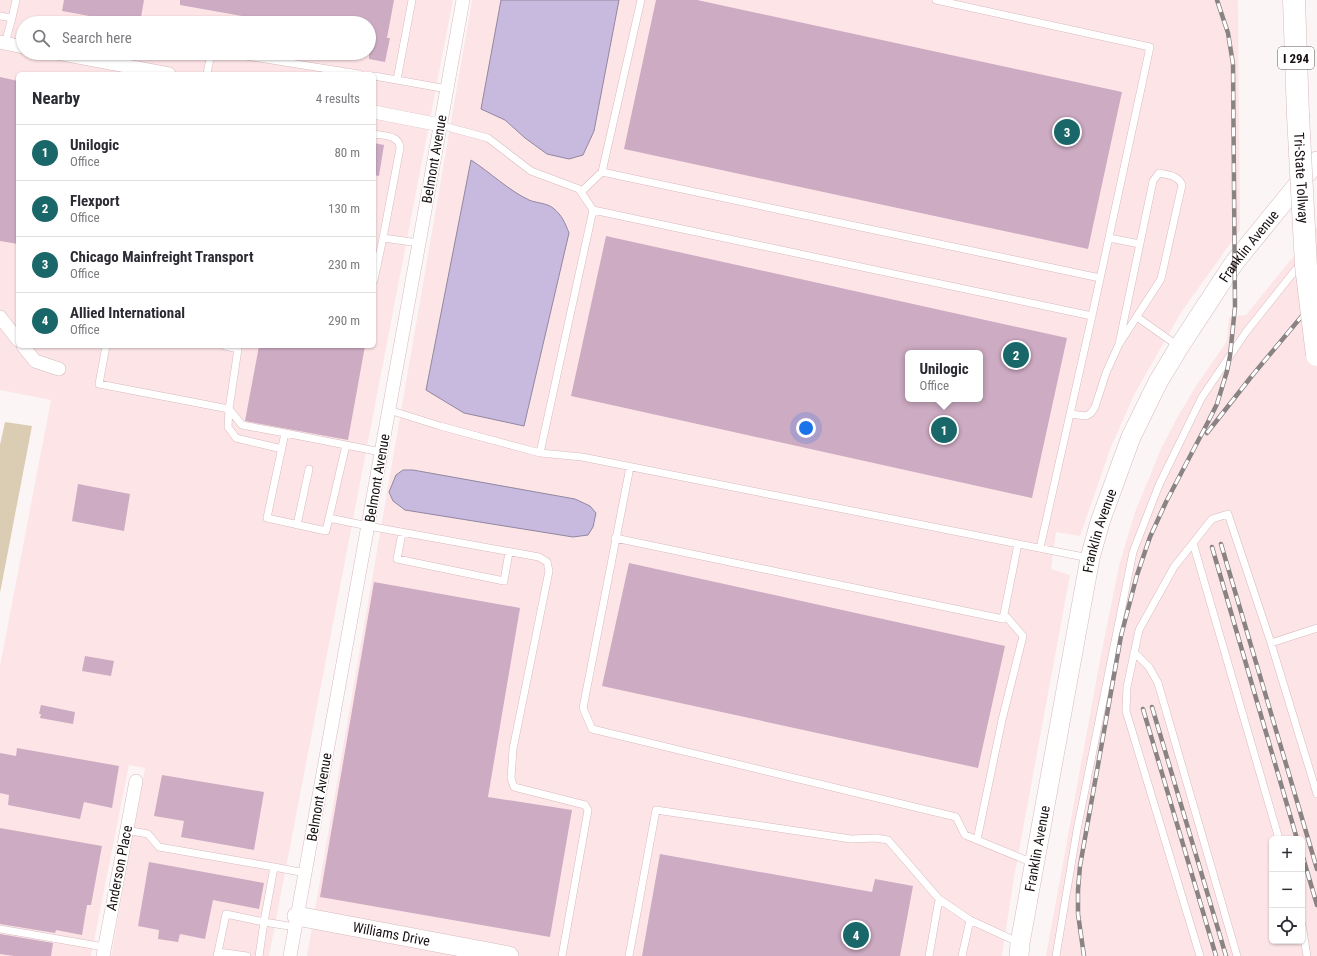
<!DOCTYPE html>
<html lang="en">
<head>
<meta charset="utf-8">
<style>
  :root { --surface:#fff; --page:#f2f2f3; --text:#2b2b33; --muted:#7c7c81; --line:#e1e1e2; --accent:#196769 }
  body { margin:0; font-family:"Roboto Condensed",sans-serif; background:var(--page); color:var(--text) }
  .controls { position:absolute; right:12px; bottom:12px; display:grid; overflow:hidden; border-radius:6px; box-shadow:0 1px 3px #0004 }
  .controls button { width:36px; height:36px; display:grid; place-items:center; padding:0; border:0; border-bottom:1px solid var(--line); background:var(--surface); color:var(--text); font:20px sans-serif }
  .you { position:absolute; left:806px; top:428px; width:14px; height:14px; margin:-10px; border:3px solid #fff; border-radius:50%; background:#1a73e8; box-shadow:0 0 0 6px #1a73e833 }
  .badge { display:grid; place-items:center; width:26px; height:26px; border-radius:50%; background:var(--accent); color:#fff; font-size:13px; font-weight:700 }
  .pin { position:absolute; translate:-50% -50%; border:2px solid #fff; box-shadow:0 1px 4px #0006 }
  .popup { position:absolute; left:905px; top:350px; width:78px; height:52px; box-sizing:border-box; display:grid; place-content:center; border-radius:6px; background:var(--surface); filter:drop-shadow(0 1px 3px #0005); font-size:13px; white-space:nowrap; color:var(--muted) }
  .popup b { font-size:15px; color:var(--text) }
  .popup::after { content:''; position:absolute; left:50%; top:100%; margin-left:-8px; border:8px solid transparent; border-top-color:var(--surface) }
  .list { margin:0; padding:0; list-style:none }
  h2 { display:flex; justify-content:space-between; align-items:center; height:52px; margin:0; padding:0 16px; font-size:17px }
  h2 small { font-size:13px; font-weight:400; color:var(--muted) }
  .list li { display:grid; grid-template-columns:26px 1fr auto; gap:12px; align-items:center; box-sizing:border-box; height:56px; padding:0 16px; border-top:1px solid var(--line) }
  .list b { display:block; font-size:15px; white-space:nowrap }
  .list p { margin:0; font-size:13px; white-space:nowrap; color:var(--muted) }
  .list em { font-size:13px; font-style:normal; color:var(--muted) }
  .icon { flex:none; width:22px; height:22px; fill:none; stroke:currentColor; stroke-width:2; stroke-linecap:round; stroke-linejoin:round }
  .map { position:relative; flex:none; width:1317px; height:956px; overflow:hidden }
  .search { position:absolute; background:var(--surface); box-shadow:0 1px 3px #0004; left:16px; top:16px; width:360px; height:44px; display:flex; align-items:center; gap:10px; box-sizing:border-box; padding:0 14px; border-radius:22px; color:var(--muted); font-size:15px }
  .panel { position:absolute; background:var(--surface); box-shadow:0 1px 3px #0004; left:16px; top:72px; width:360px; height:276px; border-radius:6px }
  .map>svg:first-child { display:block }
</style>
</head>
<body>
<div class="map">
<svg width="1317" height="956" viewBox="0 0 1317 956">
  <rect width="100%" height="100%" fill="#fbf5f5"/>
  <!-- built -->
  <path fill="#fde5e7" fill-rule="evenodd" d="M0,0H453L269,956H111L145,768L129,765L91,956H0V666L51,400L0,390ZM23,23H369V53H23ZM18,74H374V346H18Z
    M472,0H1238L1240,230L1182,311L1135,393L1111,447L1080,536L1056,532L1051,569L1070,575L1013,883L1002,956H307ZM908,353H980V399H908Z
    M1317,227V956H1046L1100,660L1119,566L1135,512L1161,449L1177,418L1194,389L1227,341L1229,317L1246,315ZM1272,839H1302V941H1272Z"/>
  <!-- green -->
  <path fill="#dbcdb3" d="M5,422L32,426L0,593V445Z"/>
  <!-- water -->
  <path fill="#c7bade" stroke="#9287a0" d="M501,0H619L594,131L583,155L569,159L547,154L525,138L505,120L481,109Z
    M471,160C491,173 508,190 529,200C536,203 547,203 553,208C562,215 565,223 569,233L524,426L464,413L426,390Z
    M403,470H413L575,499L590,506L596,513L593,527L588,535L573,537L405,510L393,501L389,492L396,475Z"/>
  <!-- building -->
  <path fill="#cdabc3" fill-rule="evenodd" d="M64,0H144L140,23H128L62,11Z
    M180,0H394L387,38H390L385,62L369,59V23H281L180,5Z
    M656,0H697L1122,92L1088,249L624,149Z
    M0,77L18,81V244L0,241Z
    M374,143L384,145L379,176L374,175Z
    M606,236L1067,338L1032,498L571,396ZM908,353H980V399H908Z
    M259,346H365L348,440L245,421Z
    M78,484L130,494L124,531L72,521Z
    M629,563L1005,646L978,768L602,686Z
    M374,582L520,608L488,797L572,810L550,937L320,897Z
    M85,656L114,661L111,676L82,671Z
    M41,705L75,712L73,724L40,718L41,714H39Z
    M17,748L119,766L112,808L84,802L80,819L8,805L9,795L0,793V753L16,756Z
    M162,775L264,792L254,850L181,837L184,821L154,816Z
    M0,828L102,846L91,905H87L82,935L56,930L55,933L0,924Z
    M660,854L872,892L875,879L913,886L900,956H642Z
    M149,862L264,883L259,909L213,900L205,939L180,934L178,942L158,939L159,930L138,926Z
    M0,934L53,943L51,956H14L0,954Z"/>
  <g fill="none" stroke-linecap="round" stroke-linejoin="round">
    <defs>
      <path id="lane" d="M412,0L397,80L447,89
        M936,0L1150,47L1092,316
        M0,16L12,18L16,0
        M49,23L52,21L68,23
        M5,43L12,18
        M227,53L359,74
        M207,74L211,53
        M374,76L397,80
        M440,125L488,138L531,171L579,189L593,210
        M374,134C385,136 399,135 400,148L383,238L419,243
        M602,172L1100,278
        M581,192L602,172L641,0
        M1109,238L1140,244
        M374,280L383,238
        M1137,317L1178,346
        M106,346L99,384L229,409L238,349L225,346
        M389,410L440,426L540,453L582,457L1089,558
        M1070,414L1086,416L1091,413L1095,407L1106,373L1119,344L1153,181L1159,173C1168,175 1178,175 1182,185L1161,279L1119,344
        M282,449L236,438L228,427L229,409L242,425L285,433
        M381,452L285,433L267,518L326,531L329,518L368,526L539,557L547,562L549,571L513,749L511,778L514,787L585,805L588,810L562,956
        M540,453L593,210L1092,316L1040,548
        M630,467L583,708L592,729L956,817L965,835L1033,863
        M329,518L346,445
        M297,525L309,469
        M402,533L397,559L504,581L509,552
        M615,538L1003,619L1018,544
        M1193,543L1279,839
        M1271,643L1317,628
        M1134,652L1149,667L1158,683L1237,956
        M126,830L148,834L159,847L274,867L264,922L226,914L218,952
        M977,840L1002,720L1023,636L1004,614
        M274,867L305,873
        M1302,925L1307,956
        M0,929L104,947
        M217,956L218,952L247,956
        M259,956L264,922L295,927
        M629,956L656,810L851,839L876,838L888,840L939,899L970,920L1020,943
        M929,956L939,899
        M962,956L970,920
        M1056,956L1077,830L1133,552L1159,485L1202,397L1246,332L1301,263
        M1200,956L1126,711L1127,687L1139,630L1174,567L1212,519L1228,514L1271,643L1317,794"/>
      <path id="street" d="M0,42L23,47
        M57,53L169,74
        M374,112L440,125
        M0,317L18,340
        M23,346L35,361L59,369
        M103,956L136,781
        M290,956L463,0"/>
      <g id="secondary">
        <path id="s1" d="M297,916L509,956"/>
        <path id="s2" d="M1019,956L1020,943L1090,558L1100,522L1131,437L1158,382L1179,347L1234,263L1317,161"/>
      </g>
      <path id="highway" d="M1294,0L1298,115"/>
    </defs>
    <!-- lane casing -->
    <use href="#lane" stroke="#d7babd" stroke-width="8"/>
    <!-- street casing -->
    <use href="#street" stroke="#d7babd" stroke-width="14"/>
    <!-- secondary casing -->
    <use href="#secondary" stroke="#d7babd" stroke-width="20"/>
    <!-- highway casing -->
    <use href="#highway" stroke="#d7babd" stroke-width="23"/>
    <!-- lane -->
    <use href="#lane" stroke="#fff" stroke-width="7"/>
    <!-- street -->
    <use href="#street" stroke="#fff" stroke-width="13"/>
    <!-- secondary -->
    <use href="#secondary" stroke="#fff" stroke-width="19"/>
    <!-- highway -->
    <use href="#highway" stroke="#fff" stroke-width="22"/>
    <defs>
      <path id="rail" d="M1207,433L1251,377L1317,298
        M1221,544L1317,869
        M1212,547L1297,839
        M1152,707L1226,956
        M1143,709L1216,956
        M1302,854L1317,905
        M1084,956L1078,914V890L1080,866L1121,636L1137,575L1150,537L1166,502L1208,422L1217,404L1227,371L1230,356L1235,307L1233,64L1228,33L1217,0"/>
    </defs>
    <!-- rail casing -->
    <use href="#rail" stroke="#8a8383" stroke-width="4.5"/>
    <!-- rail -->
    <use href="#rail" stroke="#fff" stroke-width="3" stroke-dasharray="9" stroke-linecap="butt"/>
    <defs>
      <g id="highway-bridge">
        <path id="s3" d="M1298,115L1306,266L1317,355"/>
      </g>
    </defs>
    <!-- highway-bridge casing -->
    <use href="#highway-bridge" stroke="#d7babd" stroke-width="23" stroke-linecap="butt"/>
    <!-- highway-bridge -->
    <use href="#highway-bridge" stroke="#fff" stroke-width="22"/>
  </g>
  <g text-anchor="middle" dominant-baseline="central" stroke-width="3" stroke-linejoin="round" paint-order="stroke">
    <!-- shield labels -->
    <rect fill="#fff" stroke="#5d5758" stroke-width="1" x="1278" y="47" width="36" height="22" rx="3"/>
    <g font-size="13" font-weight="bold" fill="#180f10">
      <text x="1296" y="58">I 294</text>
    </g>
    <!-- street labels -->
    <g font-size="14" fill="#180f10" stroke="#fff">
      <text transform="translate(434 159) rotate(-80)">Belmont Avenue</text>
      <text stroke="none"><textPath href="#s3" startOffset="63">Tri-State Tollway</textPath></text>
      <text stroke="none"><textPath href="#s2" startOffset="757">Franklin Avenue</textPath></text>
      <text transform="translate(377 478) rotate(-80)">Belmont Avenue</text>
      <text stroke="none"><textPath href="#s2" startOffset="433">Franklin Avenue</textPath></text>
      <text transform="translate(319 797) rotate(-80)">Belmont Avenue</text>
      <text stroke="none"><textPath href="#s2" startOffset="109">Franklin Avenue</textPath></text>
      <text transform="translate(119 868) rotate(-79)">Anderson Place</text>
      <text stroke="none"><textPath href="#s1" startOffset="96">Williams Drive</textPath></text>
    </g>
  </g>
</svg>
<div class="controls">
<button>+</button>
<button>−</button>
<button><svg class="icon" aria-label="locate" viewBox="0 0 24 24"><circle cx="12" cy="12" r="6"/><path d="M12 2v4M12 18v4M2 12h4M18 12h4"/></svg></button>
</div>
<div class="you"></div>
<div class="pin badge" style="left:944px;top:430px">1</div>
<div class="popup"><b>Unilogic</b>Office</div>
<div class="pin badge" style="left:1016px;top:355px">2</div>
<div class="pin badge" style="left:1067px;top:132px">3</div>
<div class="pin badge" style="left:856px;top:935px">4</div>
<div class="search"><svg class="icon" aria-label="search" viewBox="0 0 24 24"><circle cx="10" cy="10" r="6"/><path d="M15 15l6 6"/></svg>Search here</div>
<section class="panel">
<h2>Nearby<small>4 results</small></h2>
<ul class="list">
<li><span class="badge">1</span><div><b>Unilogic</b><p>Office</p></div><em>80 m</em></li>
<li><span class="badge">2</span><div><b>Flexport</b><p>Office</p></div><em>130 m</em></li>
<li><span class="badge">3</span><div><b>Chicago Mainfreight Transport</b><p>Office</p></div><em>230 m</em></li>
<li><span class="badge">4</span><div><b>Allied International</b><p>Office</p></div><em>290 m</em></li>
</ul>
</section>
</div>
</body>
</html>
